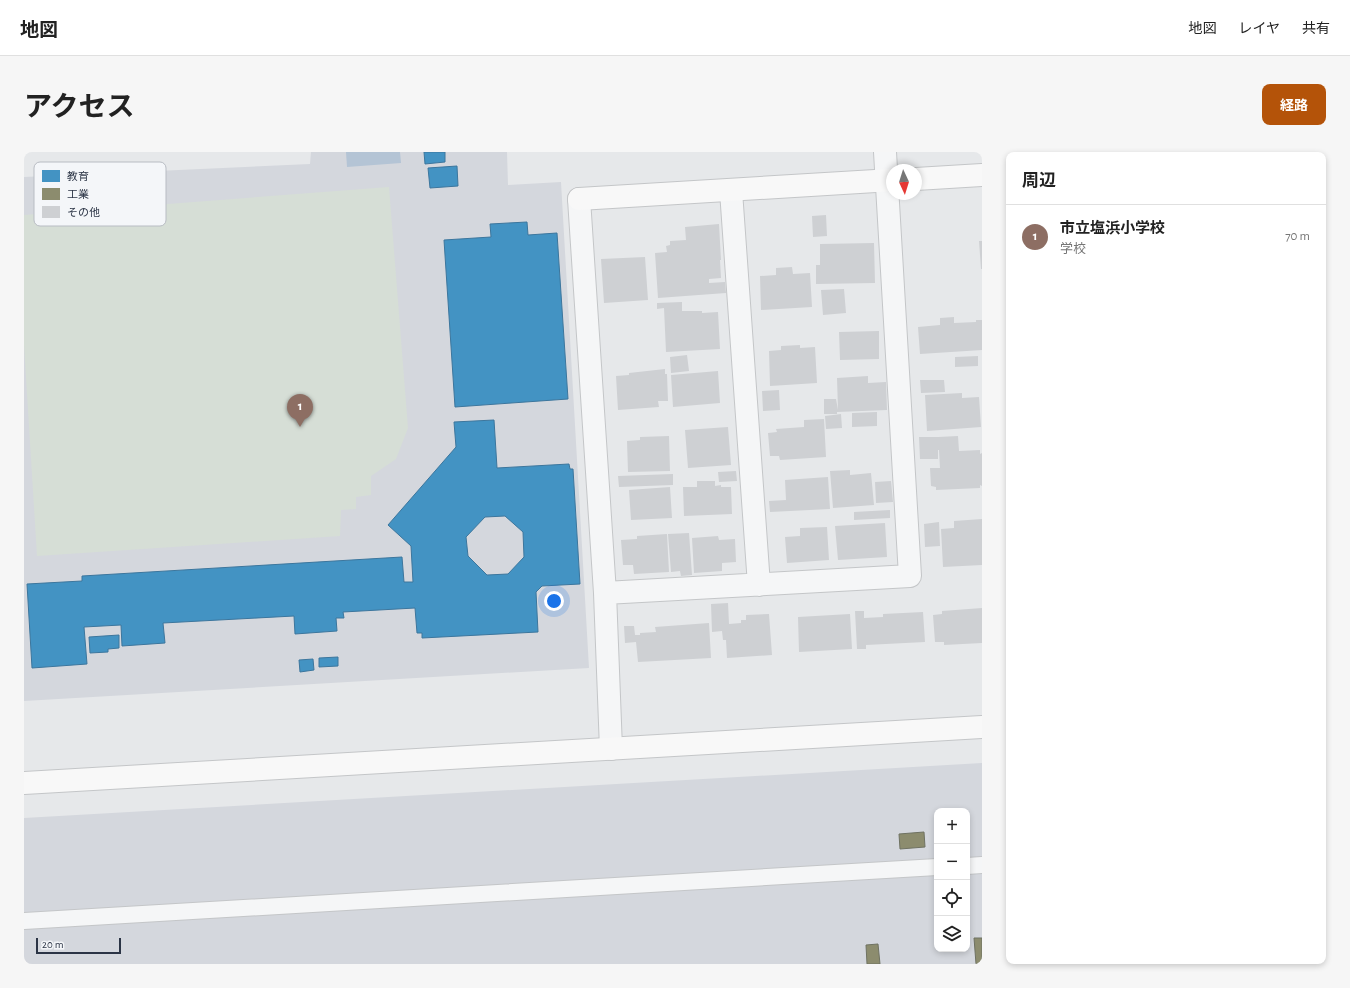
<!DOCTYPE html>
<html lang="ja">
<head>
<meta charset="utf-8">
<style>
  :root { --surface:#fff; --page:#f6f6f6; --text:#222; --muted:#767676; --line:#e0e0e0; --accent:#b45309 }
  body { margin:0; font-family:"Alegreya Sans","Noto Sans JP",sans-serif; background:var(--page); color:var(--text) }
  .controls { position:absolute; right:12px; bottom:12px; display:grid; overflow:hidden; border-radius:8px; box-shadow:0 2px 6px #0003 }
  .controls button { width:36px; height:36px; display:grid; place-items:center; padding:0; border:0; border-bottom:1px solid var(--line); background:var(--surface); color:var(--text); font:20px sans-serif }
  .compass { position:absolute; left:862px; top:12px; width:36px; height:36px; border-radius:50%; background:var(--surface); box-shadow:0 2px 6px #0003; rotate:176deg }
  .scale { position:absolute; left:12px; bottom:10px; width:85px; box-sizing:border-box; padding-left:4px; border:2px solid #2b3445; border-top:0; font-size:11px; line-height:14px; white-space:nowrap; color:#2b3445; -webkit-text-stroke:3px #f4f6f9; paint-order:stroke }
  .you { position:absolute; left:530px; top:449px; width:14px; height:14px; margin:-10px; border:3px solid #fff; border-radius:50%; background:#1a73e8; box-shadow:0 0 0 6px #1a73e833 }
  .badge { display:grid; place-items:center; width:26px; height:26px; border-radius:50%; background:var(--accent); color:#fff; font-size:13px; font-weight:700 }
  .pin { position:absolute; translate:-50% -33px; filter:drop-shadow(0 1px 2px #0008) }
  .pin::after { content:''; position:absolute; top:21px; width:14px; height:12px; background:inherit; clip-path:polygon(0 0,100% 0,50% 100%) }
  .list { margin:0; padding:0; list-style:none }
  h2 { display:flex; justify-content:space-between; align-items:center; height:52px; margin:0; padding:0 16px; font-size:17px }
  h2 small { font-size:13px; font-weight:400; color:var(--muted) }
  .list li { display:grid; grid-template-columns:26px 1fr auto; gap:12px; align-items:center; box-sizing:border-box; height:64px; padding:0 16px; border-top:1px solid var(--line) }
  .list b { display:block; font-size:15px; white-space:nowrap }
  .list p { margin:0; font-size:13px; white-space:nowrap; color:var(--muted) }
  .list em { font-size:13px; font-style:normal; color:var(--muted) }
  .icon { flex:none; width:22px; height:22px; fill:none; stroke:currentColor; stroke-width:2; stroke-linecap:round; stroke-linejoin:round }
  .map { position:relative; flex:none; width:958px; height:812px; overflow:hidden; border-radius:8px }
  header { display:flex; align-items:center; gap:24px; box-sizing:border-box; height:56px; padding:0 20px; background:var(--surface); border-bottom:1px solid var(--line) }
  header strong { font-size:19px }
  nav { display:flex; gap:22px; margin-inline-start:auto; font-size:14px }
  .intro { display:flex; align-items:center; justify-content:space-between; box-sizing:border-box; height:96px; padding:0 24px }
  h1 { margin:0; font-size:28px }
  .button { padding:10px 18px; border-radius:8px; background:var(--accent); color:#fff; font-size:14px; font-weight:700 }
  main { display:flex; gap:24px; padding:0 24px }
  aside { flex:1; background:var(--surface); border-radius:8px; box-shadow:0 2px 6px #0003 }
  .map>svg:first-child { display:block }
</style>
</head>
<body>
<header>
<strong>地図</strong>
<nav><a>地図</a><a>レイヤ</a><a>共有</a></nav>
</header>
<div class="intro"><h1>アクセス</h1><a class="button">経路</a></div>
<main>
<div class="map">
<svg width="958" height="812" viewBox="0 0 958 812">
  <rect width="100%" height="100%" fill="#e6e8ea"/>
  <!-- built -->
  <path fill="#d4d7dd" fill-rule="evenodd" d="M287,0H483L484,33L537,30L565,516L0,549V25L286,12Z
    M958,611V812H0V666ZM913,659H943V797H913Z"/>
  <!-- green -->
  <path fill="#d6ded6" d="M365,35L384,276L372,307L347,324V343L332,345V357L317,358L316,384L13,404L0,193V63Z"/>
  <!-- water -->
  <path fill="#b4c4d5" d="M322,0H376L377,11L323,15Z"/>
  <!-- schools -->
  <path fill="#4393c3" stroke="#3c769d" fill-rule="evenodd" d="M400,0H421V10L401,12Z
    M433,14L434,34L406,36L404,16Z
    M503,70L504,83L533,81L544,247L431,255L420,88L467,85L466,72Z
    M470,268L473,316L545,312L546,317H549L556,432L518,434L512,440L514,480L398,486V481H393L391,456L319,460L320,466H312L313,479L271,482L270,464L139,471L141,491L98,494L97,473L60,475L63,512L8,516L3,432L58,429V424L378,405L380,430H389L387,394L364,373L432,295L430,270ZM481,364L499,380L500,405L484,422L463,423L444,404L442,385L461,365Z
    M95,483V496L84,497V500L66,501L65,485Z
    M314,505V514L295,515V506Z
    M289,507L290,518L276,520L275,508Z"/>
  <!-- industry -->
  <path fill="#8c8c6e" stroke="#6f7262" d="M900,680L901,695L876,697L875,682Z
    M950,786H958V812H952Z
    M854,792L856,812H843L842,793Z"/>
  <!-- building -->
  <path fill="#ced0d3" d="M802,63L803,84L789,85L788,64Z
    M695,72L697,108H696L697,126L685,127V131L701,130L702,141L634,146L631,101L643,100L642,94L646,93V89L662,88L661,75Z
    M955,89H958V117H957Z
    M850,91L851,131L792,132V113H796V92Z
    M621,105L624,148L580,151L577,107Z
    M768,115L769,122L786,121L788,155L737,158L736,124L752,123V116Z
    M820,137L822,161L799,163L797,138Z
    M658,150V159H678V161L694,160L696,197L642,200L640,156L633,157V151Z
    M930,165V171L952,170V168H958V198L896,202L894,175L916,173V166Z
    M855,179V207L816,208L815,180Z
    M776,193V196L791,195L793,231L746,234L745,199L757,198V194Z
    M663,203L665,219L647,221L646,205Z
    M954,204V214L931,215V205Z
    M641,217V222H643L644,249H634L635,255L594,258L592,224L605,223V221Z
    M694,219L696,251L649,255L647,223Z
    M844,224V231L862,230L863,258L813,260V262H800V247H812L814,258L813,226Z
    M896,228H920L921,240L897,241Z
    M755,238L756,258L739,259L738,239Z
    M938,241V246L955,245L957,275L903,279L901,243Z
    M853,260V274L828,275V261Z
    M817,262L818,276L802,277L801,264Z
    M800,267L802,305L756,308L755,304H746L744,281L753,280L752,277L780,275V268Z
    M704,275L707,313L664,316L661,278Z
    M645,284L646,319L604,320L603,289L616,288V285Z
    M934,284L935,299L956,298V302L958,301V334L956,333V336L912,338V335L907,334L906,316H916L915,298H914V307H896L895,285H914V297V285Z
    M826,318V323L847,321L850,353L809,356L806,319Z
    M712,319L713,329L695,330L694,320Z
    M649,322V333L595,335L594,324Z
    M804,325L806,357L746,360L745,349L762,348L761,328Z
    M673,329H691V334L697,333V335H707L708,362L660,364L659,335H673Z
    M867,329L869,350L852,351L851,330Z
    M646,335L648,366L607,368L605,338Z
    M866,358V366L830,368V360Z
    M958,367V413L919,415L917,377L930,376V369Z
    M915,370L916,394L901,395L900,372Z
    M861,371L863,405L814,408L811,374Z
    M803,375L805,408L763,411L761,385L776,384V376Z
    M665,381L668,423L657,424L656,419L647,420L644,382Z
    M643,382L645,420L610,422L609,413H599L597,388L613,387V384Z
    M694,384L695,388L711,387L712,410L698,411V419L670,421L668,386Z
    M704,451L705,472L717,471V468H722V463L745,462L748,503L703,506L702,488H699L698,479L688,480L687,452Z
    M958,456V491L920,493V490H911L909,463L918,462V459Z
    M831,459H840V466L859,465V462L899,460L901,490L842,493V497H833Z
    M826,462L828,497L775,500L774,465Z
    M685,471L687,506L614,510L612,490L601,491L600,474H610L611,483H616V481L632,480L631,475Z"/>
  <g fill="none" stroke-linecap="round" stroke-linejoin="round">
    <defs>
      <path id="lane" d="M943,714L958,713
        M0,769L913,715"/>
      <path id="street" d="M707,39L735,433
        M555,47L581,441L587,597
        M581,441L886,424L861,0"/>
      <path id="secondary" d="M892,27L958,23
        M555,47L868,28
        M0,631L958,575"/>
    </defs>
    <!-- lane casing -->
    <use href="#lane" stroke="#c4c6c8" stroke-width="18"/>
    <!-- street casing -->
    <use href="#street" stroke="#c4c6c8" stroke-width="24"/>
    <!-- secondary casing -->
    <use href="#secondary" stroke="#c4c6c8" stroke-width="24"/>
    <!-- lane -->
    <use href="#lane" stroke="#f5f6f7" stroke-width="16"/>
    <!-- street -->
    <use href="#street" stroke="#f5f6f7" stroke-width="22"/>
    <!-- secondary -->
    <use href="#secondary" stroke="#f8f8f8" stroke-width="22"/>
  </g>
  <!-- legend -->
  <rect x="10" y="10" width="132" height="64" rx="6" fill="#f4f6f9" stroke="#b8bcc3" stroke-width="1"/>
  <rect x="18" y="18" width="18" height="12" fill="#4393c3"/>
  <rect x="18" y="36" width="18" height="12" fill="#8c8c6e"/>
  <rect x="18" y="54" width="18" height="12" fill="#ced0d3"/>
  <g font-size="11" fill="#2b3445">
    <text x="43" y="28">教育</text>
    <text x="43" y="46">工業</text>
    <text x="43" y="64">その他</text>
  </g>
</svg>
<div class="controls">
<button>+</button>
<button>−</button>
<button><svg class="icon" aria-label="locate" viewBox="0 0 24 24"><circle cx="12" cy="12" r="6"/><path d="M12 2v4M12 18v4M2 12h4M18 12h4"/></svg></button>
<button><svg class="icon" aria-label="layers" viewBox="0 0 24 24"><path d="M12 4l9 5-9 5-9-5zM3 14l9 5 9-5"/></svg></button>
</div>
<svg class="compass" viewBox="-18 -18 36 36"><path d="M0-13l5 13h-10z" fill="#e53935"/><path d="M0 13l5-13h-10z" fill="#767676"/></svg>
<div class="scale">20 m</div>
<div class="you"></div>
<div class="pin badge" style="left:276px;top:275px;background:#8d6e63">1</div>
</div>
<aside>
<h2>周辺<small></small></h2>
<ul class="list">
<li><span class="badge" style="background:#8d6e63">1</span><div><b>市立塩浜小学校</b><p>学校</p></div><em>70 m</em></li>
</ul>
</aside>
</main>
</body>
</html>
